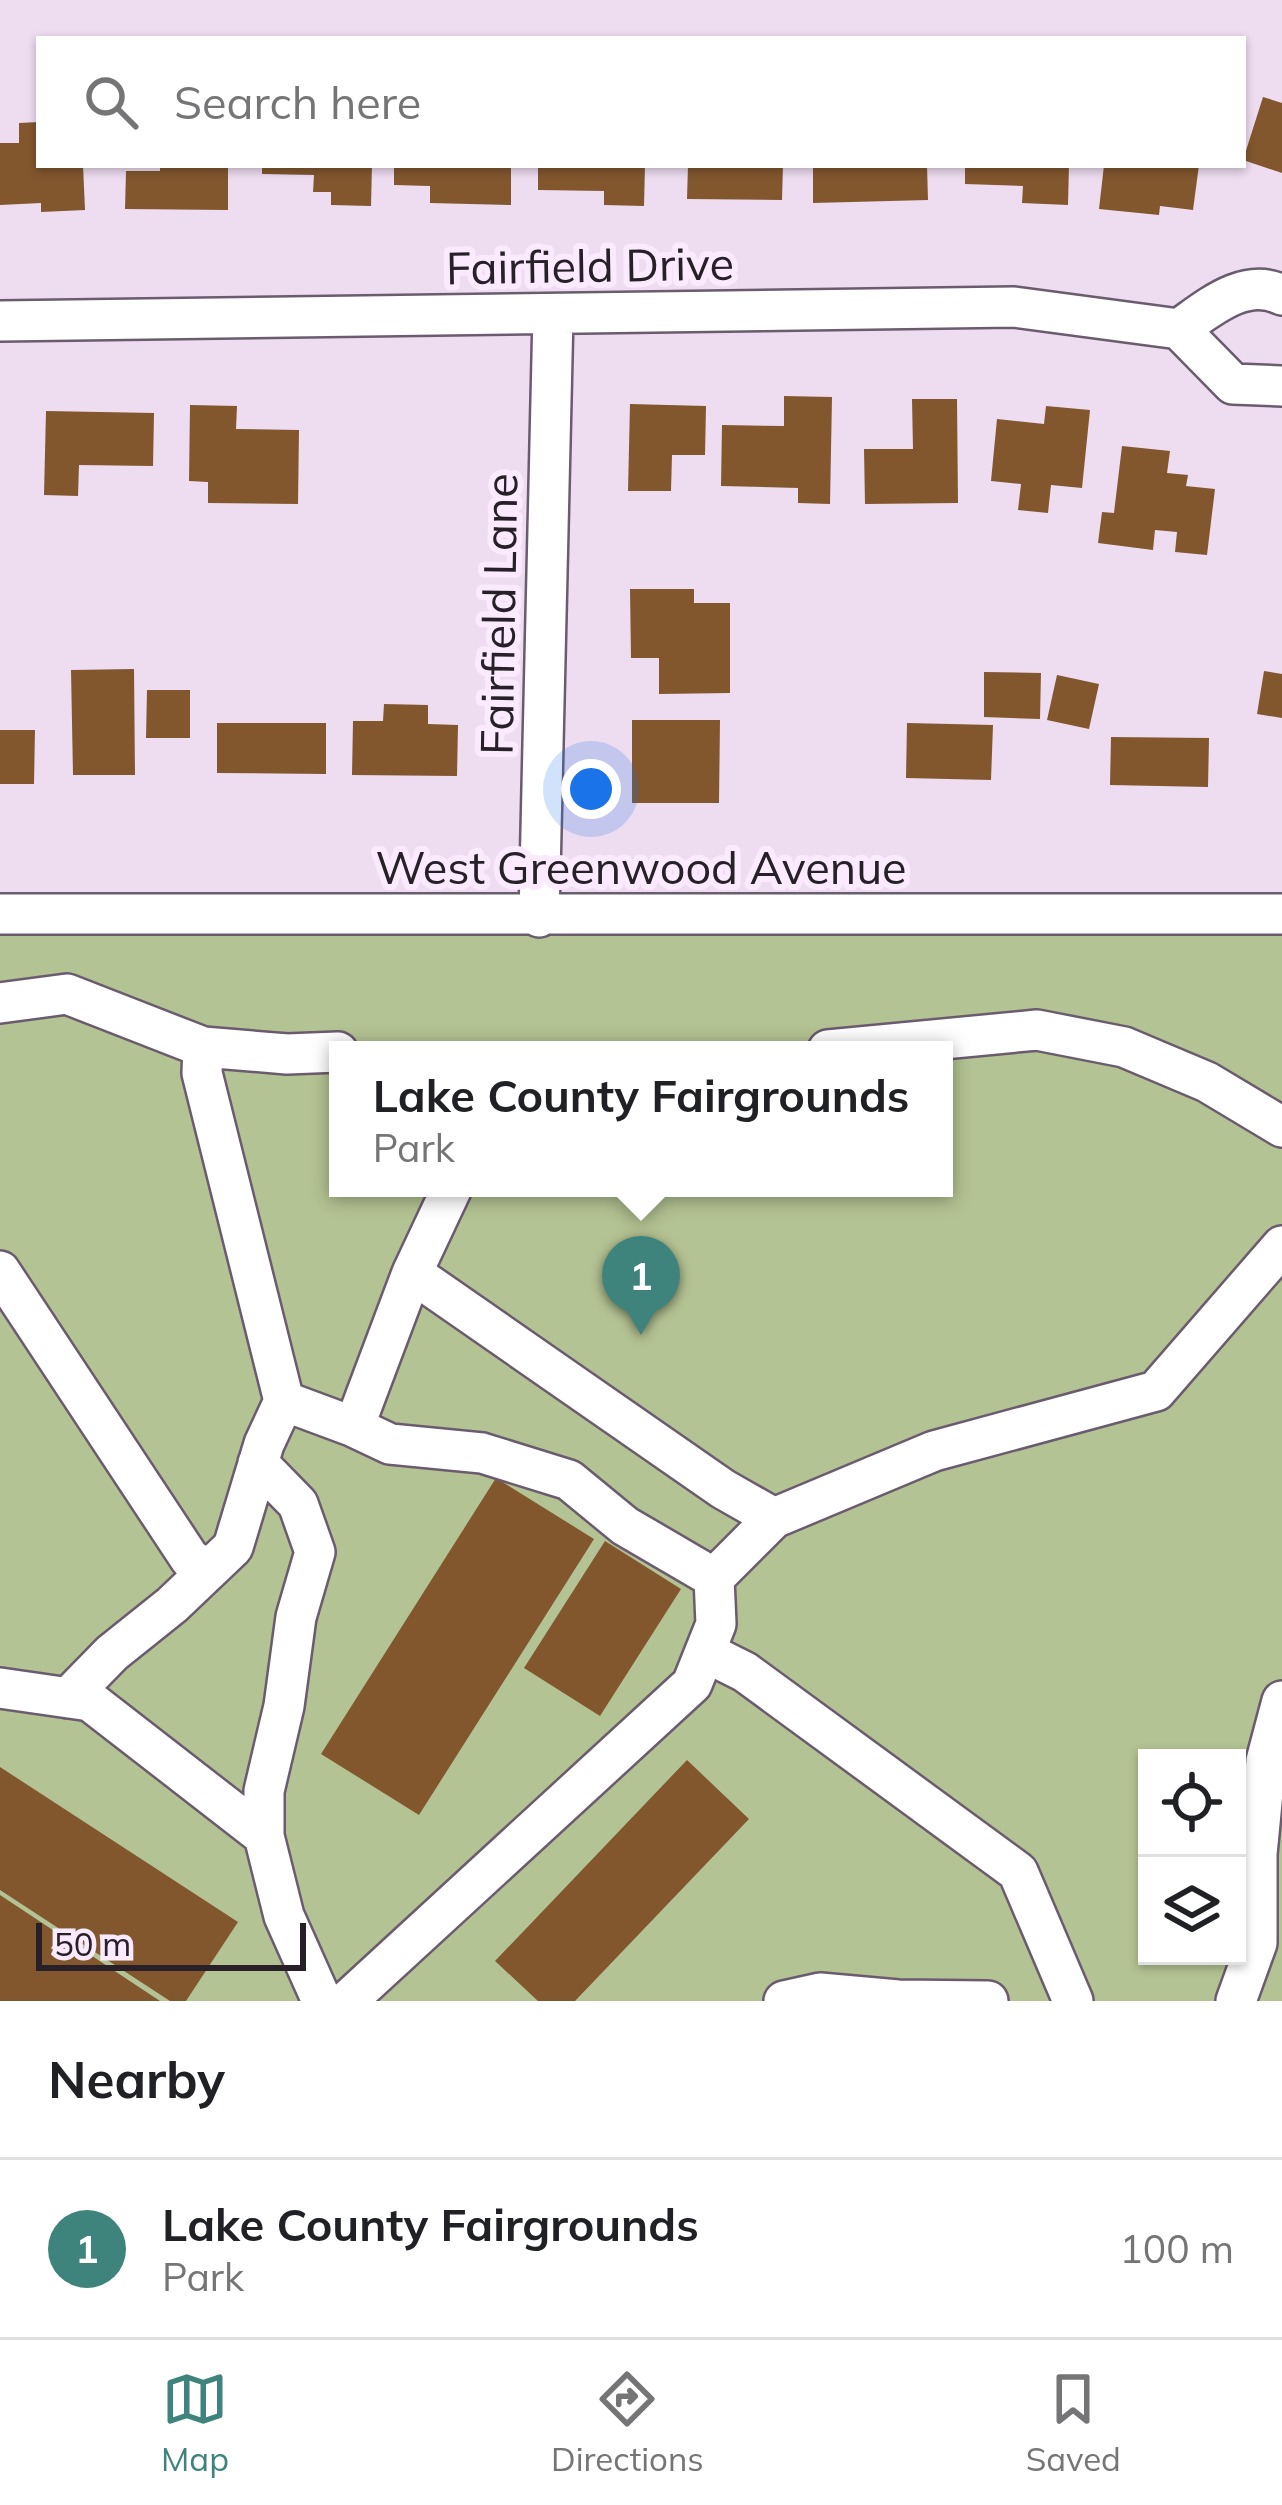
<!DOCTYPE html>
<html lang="en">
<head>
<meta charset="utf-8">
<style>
  :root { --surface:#fff; --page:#f2f2f2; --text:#202124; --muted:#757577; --line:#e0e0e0; --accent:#3e847c }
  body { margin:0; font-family:Mulish,sans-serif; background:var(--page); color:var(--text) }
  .controls { position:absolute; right:36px; bottom:36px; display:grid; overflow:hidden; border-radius:0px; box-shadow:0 3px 9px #0004 }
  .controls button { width:108px; height:108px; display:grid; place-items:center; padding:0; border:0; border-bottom:3px solid var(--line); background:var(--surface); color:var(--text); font:60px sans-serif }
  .scale { position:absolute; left:36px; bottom:30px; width:270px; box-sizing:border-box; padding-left:12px; border:6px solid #272028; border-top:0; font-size:33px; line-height:42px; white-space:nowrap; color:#272028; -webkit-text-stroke:9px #fbe9fe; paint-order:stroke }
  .you { position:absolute; left:591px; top:789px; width:42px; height:42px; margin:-30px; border:9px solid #fff; border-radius:50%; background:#1a73e8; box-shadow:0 0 0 18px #1a73e833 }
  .badge { display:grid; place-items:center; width:78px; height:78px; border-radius:50%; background:var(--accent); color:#fff; font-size:39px; font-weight:700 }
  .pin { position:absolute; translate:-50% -99px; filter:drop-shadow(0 3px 6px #0008) }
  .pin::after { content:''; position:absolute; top:63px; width:42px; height:36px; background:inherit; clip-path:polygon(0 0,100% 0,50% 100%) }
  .popup { position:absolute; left:329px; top:1041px; width:624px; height:156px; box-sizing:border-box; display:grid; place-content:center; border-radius:0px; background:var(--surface); filter:drop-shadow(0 3px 9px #0005); font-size:39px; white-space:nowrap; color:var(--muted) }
  .popup b { font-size:45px; color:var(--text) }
  .popup::after { content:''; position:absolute; left:50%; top:100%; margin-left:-24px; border:24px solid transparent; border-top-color:var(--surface) }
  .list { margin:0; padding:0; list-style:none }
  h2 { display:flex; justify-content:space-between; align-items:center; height:156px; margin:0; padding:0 48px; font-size:51px }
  h2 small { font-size:39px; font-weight:400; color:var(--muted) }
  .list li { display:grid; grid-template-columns:78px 1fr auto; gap:36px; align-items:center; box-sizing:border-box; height:180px; padding:0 48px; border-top:3px solid var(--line) }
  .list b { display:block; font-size:45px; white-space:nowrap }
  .list p { margin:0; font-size:39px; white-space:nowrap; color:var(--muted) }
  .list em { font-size:39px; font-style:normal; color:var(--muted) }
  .icon { flex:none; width:66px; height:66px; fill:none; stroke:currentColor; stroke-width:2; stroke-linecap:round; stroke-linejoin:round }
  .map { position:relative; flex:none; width:1282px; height:2001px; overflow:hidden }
  .search { position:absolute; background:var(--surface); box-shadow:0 3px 9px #0004; left:36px; right:36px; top:36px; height:132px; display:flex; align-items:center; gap:30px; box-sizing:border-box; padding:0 42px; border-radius:0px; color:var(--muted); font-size:45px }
  .sheet { height:336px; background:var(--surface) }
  nav { display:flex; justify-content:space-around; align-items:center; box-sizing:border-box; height:168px; border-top:3px solid var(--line); background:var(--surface); font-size:33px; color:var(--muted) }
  nav a { display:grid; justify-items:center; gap:6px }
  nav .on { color:var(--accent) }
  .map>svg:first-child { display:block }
</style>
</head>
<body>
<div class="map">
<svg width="1282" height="2001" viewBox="0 0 1282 2001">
  <rect width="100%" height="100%" fill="#eedcf1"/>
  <!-- green -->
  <path fill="#b4c393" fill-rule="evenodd" d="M0,909L1282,911V2001H0ZM338,1050H944V1188H338ZM1147,1758H1237V1956H1147Z"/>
  <!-- building -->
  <path fill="#82572e" d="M1263,97L1282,103V173L1243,160Z
    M39,122V165H83L85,210L41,212V203L0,205V143H19V123Z
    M160,165H228V210L125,209L126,171H160Z
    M262,165H372L371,206L331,205V192H313L314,175L262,174Z
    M394,165H511V205L430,203V186L394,185Z
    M538,165H645L644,206L604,205V191L538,190Z
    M688,165H783L782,200L687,199Z
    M813,165H927L928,200L813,203Z
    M965,165H1069L1068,205L1022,203L1023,186L965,184Z
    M1104,165H1199L1193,210L1160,206L1159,215L1099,209Z
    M784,396L832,397L830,504L798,503V488L721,486L722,425L784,426Z
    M912,399H957L958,503L865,504L864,449H913Z
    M630,404L706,406L705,455H672L671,491H628Z
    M190,405L237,406L236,429L299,430L298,504L208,503V482L189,481Z
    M1046,406L1090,410L1082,488L1051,485L1048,513L1018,510L1021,484L991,481L997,419L1044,424Z
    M46,411L154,413L153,466L79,465L78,496L44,495Z
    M1122,446L1170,451L1167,473L1188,475L1186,486L1215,489L1207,555L1175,552L1177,532L1155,530L1153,550L1098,543L1102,512L1114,513Z
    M630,589H694V603H730V693L659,694V658H631Z
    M134,669L135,775H73L71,670Z
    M1264,671L1282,674V718L1257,714Z
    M984,672L1041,673L1040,719L984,717Z
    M1057,675L1099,684L1089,729L1047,720Z
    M147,690H190V738H146Z
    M384,704L428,705V724L458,725L457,776L352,775L353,721H383Z
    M632,720H720L719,803H632Z
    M217,723H326V774L217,773Z
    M907,723L993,725L991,780L906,778Z
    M0,730H35L34,784H0Z
    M1111,737L1209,738L1208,787L1110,785Z
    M496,1478L594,1539L419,1815L321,1754Z
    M605,1541L681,1589L600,1716L524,1668Z
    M687,1760L749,1819L575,2001H538L495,1961Z
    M0,1767L238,1922L186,2001H170L0,1890Z
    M0,1895L160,2001H0Z"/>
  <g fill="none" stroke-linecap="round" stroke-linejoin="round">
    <defs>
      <path id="minor" d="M0,321L1014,307L1179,329L1233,384L1282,386
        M1179,329C1208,309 1245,276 1282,295
        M0,914H1282
        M539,917L553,314
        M0,1003L67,994L203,1047L287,1054L338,1052
        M203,1047L202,1073L284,1401L354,1427L412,1273
        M828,1050L1037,1030L1124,1047L1207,1082L1282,1127
        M452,1188L412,1273L723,1489L774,1518L934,1451L1156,1391L1282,1246
        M0,1271L190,1559L208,1570
        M354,1427L390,1444L482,1453L569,1480L625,1526L714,1578L774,1518
        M258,1463L298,1504L315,1552L296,1617L284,1706L264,1791V1836
        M705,1652L745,1672L1018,1872L1073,2001
        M0,1688L90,1701L264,1836L284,1916L322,2001
        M68,1698L112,1653L172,1605L233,1547L264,1444L284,1401
        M347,2001L692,1684L716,1624L714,1578
        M784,2001L820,1993L898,2000L988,2001
        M1236,2001L1257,1943V1854L1266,1761L1282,1701"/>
    </defs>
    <!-- minor casing -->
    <use href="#minor" stroke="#6b5b6e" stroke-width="44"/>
    <!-- minor -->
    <use href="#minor" stroke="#fff" stroke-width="39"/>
  </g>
  <g text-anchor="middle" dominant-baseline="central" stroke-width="12" stroke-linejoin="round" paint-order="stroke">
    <!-- street labels -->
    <g font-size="45" fill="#272028" stroke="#fbe9fe">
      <text transform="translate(590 265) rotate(-1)">Fairfield Drive</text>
      <text transform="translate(498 614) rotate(-89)">Fairfield Lane</text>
      <text x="641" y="867">West Greenwood Avenue</text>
    </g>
  </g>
</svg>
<div class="controls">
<button><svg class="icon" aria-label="locate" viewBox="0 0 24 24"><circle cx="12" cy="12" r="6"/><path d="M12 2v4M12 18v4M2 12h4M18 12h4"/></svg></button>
<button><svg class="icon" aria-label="layers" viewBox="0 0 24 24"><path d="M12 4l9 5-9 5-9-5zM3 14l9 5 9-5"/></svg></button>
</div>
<div class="scale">50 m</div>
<div class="you"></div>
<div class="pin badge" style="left:641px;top:1335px">1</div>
<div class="popup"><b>Lake County Fairgrounds</b>Park</div>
<div class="search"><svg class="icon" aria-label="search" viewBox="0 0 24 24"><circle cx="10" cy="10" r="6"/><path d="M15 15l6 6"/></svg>Search here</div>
</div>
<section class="sheet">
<h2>Nearby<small></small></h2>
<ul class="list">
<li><span class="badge">1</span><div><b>Lake County Fairgrounds</b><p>Park</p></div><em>100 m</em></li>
</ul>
</section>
<nav>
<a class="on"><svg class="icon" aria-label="map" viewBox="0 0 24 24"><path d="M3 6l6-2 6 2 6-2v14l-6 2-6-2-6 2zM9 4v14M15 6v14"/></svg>Map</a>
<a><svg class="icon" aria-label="directions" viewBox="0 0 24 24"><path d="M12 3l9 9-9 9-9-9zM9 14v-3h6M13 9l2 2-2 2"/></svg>Directions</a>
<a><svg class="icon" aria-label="saved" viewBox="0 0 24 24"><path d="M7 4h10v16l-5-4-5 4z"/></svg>Saved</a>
</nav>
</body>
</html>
